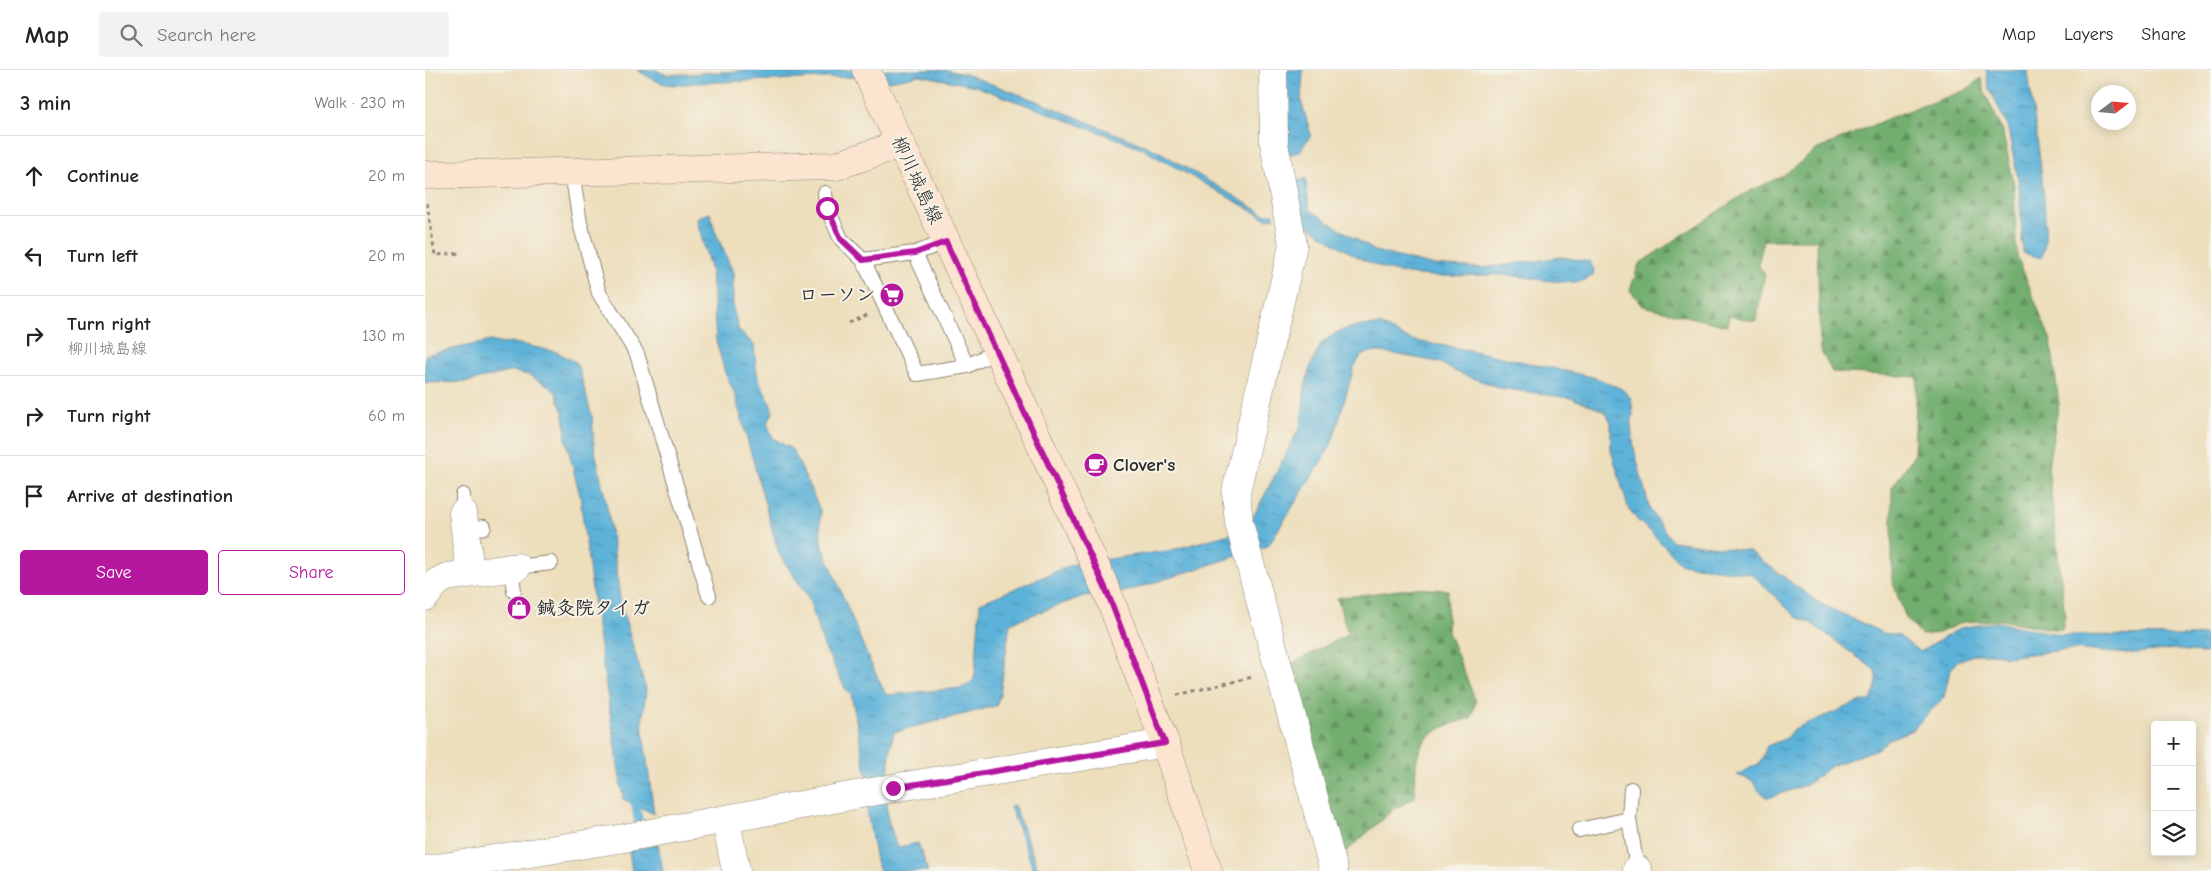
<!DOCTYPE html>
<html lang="en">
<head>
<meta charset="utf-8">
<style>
  :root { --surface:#fff; --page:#f2f2f2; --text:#222; --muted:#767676; --line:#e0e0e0; --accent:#b5179e }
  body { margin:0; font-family:"Comic Neue","Klee One",sans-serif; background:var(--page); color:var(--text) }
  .controls { position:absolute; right:15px; bottom:15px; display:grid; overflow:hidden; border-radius:5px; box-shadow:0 2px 12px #0003 }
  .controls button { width:45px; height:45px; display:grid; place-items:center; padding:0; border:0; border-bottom:1px solid var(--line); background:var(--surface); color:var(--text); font:25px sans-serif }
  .compass { position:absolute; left:1666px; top:15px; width:45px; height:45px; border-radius:50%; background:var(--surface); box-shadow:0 2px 12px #0003; rotate:74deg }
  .stop { position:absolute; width:15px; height:15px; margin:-11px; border:4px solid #b5179e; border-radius:50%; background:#fff }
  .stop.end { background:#b5179e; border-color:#fff; box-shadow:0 1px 5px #0008 }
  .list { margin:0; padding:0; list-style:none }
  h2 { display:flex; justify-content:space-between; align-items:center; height:65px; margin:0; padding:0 20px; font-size:21px }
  h2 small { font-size:16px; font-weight:400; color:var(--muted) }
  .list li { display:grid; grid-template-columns:32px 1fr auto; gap:15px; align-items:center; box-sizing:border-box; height:80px; padding:0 20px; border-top:1px solid var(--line) }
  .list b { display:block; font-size:19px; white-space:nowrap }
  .list p { margin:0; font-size:16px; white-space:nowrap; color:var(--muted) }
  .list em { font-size:16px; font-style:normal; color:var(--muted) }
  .actions { display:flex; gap:10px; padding:15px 20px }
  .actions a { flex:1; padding:11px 0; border:1px solid var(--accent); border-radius:5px; text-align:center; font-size:18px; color:var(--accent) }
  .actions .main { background:var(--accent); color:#fff }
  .icon { flex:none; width:28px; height:28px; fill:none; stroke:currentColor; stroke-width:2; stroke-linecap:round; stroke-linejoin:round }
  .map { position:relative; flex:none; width:1786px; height:801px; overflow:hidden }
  header { display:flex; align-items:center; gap:30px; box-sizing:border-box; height:70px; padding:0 25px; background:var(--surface); border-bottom:1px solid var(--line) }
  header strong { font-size:24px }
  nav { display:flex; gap:28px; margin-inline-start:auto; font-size:18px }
  .search { width:350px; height:45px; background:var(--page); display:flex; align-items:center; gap:12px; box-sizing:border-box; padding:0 18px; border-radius:5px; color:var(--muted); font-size:19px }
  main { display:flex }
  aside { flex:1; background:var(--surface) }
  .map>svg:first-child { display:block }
</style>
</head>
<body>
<header>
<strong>Map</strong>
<div class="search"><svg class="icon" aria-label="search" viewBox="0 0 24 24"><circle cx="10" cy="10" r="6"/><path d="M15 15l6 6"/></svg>Search here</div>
<nav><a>Map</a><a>Layers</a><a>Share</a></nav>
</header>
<main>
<aside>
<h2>3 min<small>Walk · 230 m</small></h2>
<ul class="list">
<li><svg class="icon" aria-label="ahead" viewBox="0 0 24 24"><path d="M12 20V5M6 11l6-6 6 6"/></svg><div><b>Continue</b></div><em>20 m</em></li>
<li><svg class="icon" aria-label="left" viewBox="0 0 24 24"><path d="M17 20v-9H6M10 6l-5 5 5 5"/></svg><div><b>Turn left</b></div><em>20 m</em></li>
<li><svg class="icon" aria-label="right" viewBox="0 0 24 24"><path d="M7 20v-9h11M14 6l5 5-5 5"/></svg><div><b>Turn right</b><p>柳川城島線</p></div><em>130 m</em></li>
<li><svg class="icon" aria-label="right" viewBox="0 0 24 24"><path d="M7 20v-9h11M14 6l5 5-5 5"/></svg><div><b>Turn right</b></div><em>60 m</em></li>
<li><svg class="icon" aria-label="arrive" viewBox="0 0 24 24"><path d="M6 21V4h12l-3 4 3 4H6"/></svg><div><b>Arrive at destination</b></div></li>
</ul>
<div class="actions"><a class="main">Save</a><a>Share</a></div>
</aside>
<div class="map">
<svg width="1786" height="801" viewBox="0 0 1786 801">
  <defs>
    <pattern id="forest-firs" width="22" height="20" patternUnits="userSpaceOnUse" patternTransform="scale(1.25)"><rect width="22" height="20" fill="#72ae6e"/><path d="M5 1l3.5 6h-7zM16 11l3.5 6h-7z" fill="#5e8e5b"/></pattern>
    <pattern id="water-ripples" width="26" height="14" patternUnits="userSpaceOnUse" patternTransform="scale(1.25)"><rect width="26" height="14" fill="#5db2d9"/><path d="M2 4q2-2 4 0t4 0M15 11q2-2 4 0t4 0" fill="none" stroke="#4d91b0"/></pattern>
  </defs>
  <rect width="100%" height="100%" fill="#f7f3e8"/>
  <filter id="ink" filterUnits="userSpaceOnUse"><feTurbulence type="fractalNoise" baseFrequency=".02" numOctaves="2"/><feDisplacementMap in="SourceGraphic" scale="10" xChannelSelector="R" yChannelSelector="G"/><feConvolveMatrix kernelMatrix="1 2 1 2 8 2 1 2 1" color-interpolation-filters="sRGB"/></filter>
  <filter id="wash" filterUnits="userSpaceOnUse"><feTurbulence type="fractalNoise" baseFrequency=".0096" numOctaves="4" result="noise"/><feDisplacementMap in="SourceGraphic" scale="20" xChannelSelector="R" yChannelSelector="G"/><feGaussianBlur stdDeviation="1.12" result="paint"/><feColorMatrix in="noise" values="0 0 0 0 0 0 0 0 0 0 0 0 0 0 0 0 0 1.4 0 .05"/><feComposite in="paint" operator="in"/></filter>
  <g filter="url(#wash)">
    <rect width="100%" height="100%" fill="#eddebc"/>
    <!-- forest -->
    <path fill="url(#forest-firs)" stroke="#4e6c4c" d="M1556,8L1560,23L1577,59L1589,115L1592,186L1626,271L1634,334L1623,396L1640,546L1637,559H1628L1576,550L1538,552L1514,563L1496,565L1481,548L1467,511V418L1489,385L1492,307L1407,302L1395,279L1392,170H1339L1333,195L1340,204L1331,251L1304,246L1302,256L1218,236L1205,220L1214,194L1319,124L1359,105L1391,80L1464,48L1541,20Z
      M990,518L1023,520L1022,559L1051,632L1046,648C992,663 990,676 990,728L969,739L923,780L914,782L864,595L923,564L912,528Z"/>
    <!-- water -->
    <path fill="url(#water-ripples)" stroke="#446e82" d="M212,0H231L242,5L334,0H520L540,4L617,33L733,81L839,144H849V148L842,149L714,77L550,16L495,5L464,11L429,7L268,13C242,18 233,13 212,0Z
      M857,0H878L876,31L886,65L874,82L862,85Z
      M1561,0H1603C1606,36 1630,163 1616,188L1598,183L1594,114L1582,55L1564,18Z
      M881,108L882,125L885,140L950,181L1005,195L1058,198L1137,187L1165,192L1169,200L1168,205C1163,209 1157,212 1150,212C1126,213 1102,206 1078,205C1040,204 998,211 961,199C931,190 898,165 872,148L865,115Z
      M285,143L290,161L308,202V238L314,261L329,275C330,284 330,294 332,303C334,316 345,328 348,343L342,353L348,368L368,380L395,440L396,472L441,583L461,625L537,618L548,611L550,605L555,533L649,494L747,480L826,458L825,453L876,355L880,317L886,295L896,274L912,262L932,256L955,255L985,270L1044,280L1168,307L1197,319L1206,328L1208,344L1206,358L1210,383L1225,440L1247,471L1324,481L1394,533L1458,563L1473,565L1495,582L1535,558L1571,552L1637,565L1766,566L1786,564V582L1775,583L1750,579L1701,584L1646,579L1581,587L1572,584H1551L1532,591L1525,600L1519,627L1487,660L1464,669L1452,679L1406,696L1381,715L1343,728L1332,719L1328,711L1312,705L1335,693L1342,676L1362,668L1369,659L1436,631H1446L1452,613L1450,600L1386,553L1371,547L1327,504L1256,494L1224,460L1212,450L1203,437L1186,380V352L1180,342L1168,336L1146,328L1075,318L1031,302L1014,292L957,282H945L936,286L929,297L909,367L904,379L843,476L700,522L659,526L585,553L575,625L571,636L469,662L465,681L462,728L463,750L471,775L474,777L493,773L503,801H455L451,791L443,747L441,731L443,713L426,624L421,620L399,576L383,527L354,484L309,322L300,303L291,270L286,201L272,151L273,147Z
      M66,271L78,274L85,272L132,282L150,292L154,299L167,347L169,376L184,446L196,535L221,620L217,653L229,744L198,729L169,536L155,426L141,370L139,345L131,322L122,315L103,305L88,301L42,312L0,313V285Z
      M589,735L614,801H609L585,737Z
      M233,774L238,801H207L204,781Z"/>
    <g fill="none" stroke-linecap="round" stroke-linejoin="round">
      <!-- stream -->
      <path stroke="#5db2d9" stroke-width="9" d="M209,725L215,761"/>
    </g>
  </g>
  <g filter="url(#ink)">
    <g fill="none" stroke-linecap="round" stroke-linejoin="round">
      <defs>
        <path id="lane" d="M147,102L155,153L174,223L212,284L284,526
          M400,123L402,138L416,169L438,190L492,304L542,296L490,183L438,190
          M490,183L521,172
          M542,296L572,281
          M38,443V425
          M39,460L59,457
          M92,497L126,493
          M86,498L89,521
          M1206,719L1204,749L1212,799
          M1154,760L1204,749"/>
        <path id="street" d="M848,0L849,73L868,175L811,422L814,453L909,801
          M38,443L45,503
          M0,527L12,512L22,507L92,497
          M301,751L311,801
          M1212,799L1213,801
          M0,800L199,768L468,718L740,673"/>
        <path id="secondary" d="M441,0L594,327L683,524L740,673L783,801
          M0,105L411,96L475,74"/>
      </defs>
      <!-- lane casing -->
      <use href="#lane" stroke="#8c8474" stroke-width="16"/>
      <!-- street casing -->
      <use href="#street" stroke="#8c8474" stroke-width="29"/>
      <!-- secondary casing -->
      <use href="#secondary" stroke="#8c8474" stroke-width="29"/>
      <!-- path -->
      <path stroke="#8c8474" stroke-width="3" stroke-dasharray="4 4" stroke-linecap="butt" d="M2,133L10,185L36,183
        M424,253L442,245
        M752,625L828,607"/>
      <!-- lane -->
      <use href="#lane" stroke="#fff" stroke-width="14"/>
      <!-- street -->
      <use href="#street" stroke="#fff" stroke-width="28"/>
      <!-- secondary -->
      <use href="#secondary" stroke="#fce5d0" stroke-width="28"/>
    </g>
  </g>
  <g fill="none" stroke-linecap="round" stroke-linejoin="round" filter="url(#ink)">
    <!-- route -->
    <path stroke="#b5179e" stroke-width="6" d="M402,138L416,169L438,190L490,183L521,172L683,524L740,673L468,718"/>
  </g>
  <!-- icons -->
  <defs>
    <symbol id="supermarket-disc" viewBox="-11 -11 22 22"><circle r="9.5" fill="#b5179e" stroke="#f7f3e8"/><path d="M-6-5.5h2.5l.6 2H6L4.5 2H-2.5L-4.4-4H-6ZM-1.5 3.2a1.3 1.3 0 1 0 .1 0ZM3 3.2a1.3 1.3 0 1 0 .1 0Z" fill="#fff"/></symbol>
    <symbol id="cafe-disc" viewBox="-11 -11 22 22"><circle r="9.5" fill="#b5179e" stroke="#f7f3e8"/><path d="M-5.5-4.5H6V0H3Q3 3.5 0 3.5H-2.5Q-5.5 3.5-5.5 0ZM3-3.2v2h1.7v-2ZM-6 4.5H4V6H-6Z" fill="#fff"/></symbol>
    <symbol id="shop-disc" viewBox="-11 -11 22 22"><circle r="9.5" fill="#b5179e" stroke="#f7f3e8"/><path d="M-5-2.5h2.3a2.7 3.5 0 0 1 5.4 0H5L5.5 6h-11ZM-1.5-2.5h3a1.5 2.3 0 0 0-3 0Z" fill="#fff"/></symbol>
  </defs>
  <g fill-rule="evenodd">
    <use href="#supermarket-disc" x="453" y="211" width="28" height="28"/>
    <use href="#cafe-disc" x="657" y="381" width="28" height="28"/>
    <use href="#shop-disc" x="80" y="524" width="28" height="28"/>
  </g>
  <g text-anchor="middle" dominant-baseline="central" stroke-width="4" stroke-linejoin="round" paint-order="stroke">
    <!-- street labels -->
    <g font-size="19" fill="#2b2b2b" stroke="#f7f3e8">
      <text transform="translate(492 110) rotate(65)">柳川城島線</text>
    </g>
    <!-- poi labels -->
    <g font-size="19" font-weight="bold" fill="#2b2b2b" stroke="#f7f3e8" text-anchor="start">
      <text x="450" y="225" text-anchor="end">ローソン</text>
      <text x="688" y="395">Clover's</text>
      <text x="112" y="538">鍼灸院タイガ</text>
    </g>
  </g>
</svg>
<div class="controls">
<button>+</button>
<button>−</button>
<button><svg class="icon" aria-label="layers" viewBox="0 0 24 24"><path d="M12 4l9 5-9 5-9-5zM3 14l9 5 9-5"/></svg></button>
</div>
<svg class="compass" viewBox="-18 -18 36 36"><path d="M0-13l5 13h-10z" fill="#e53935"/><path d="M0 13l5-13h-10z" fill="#767676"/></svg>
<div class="stop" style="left:402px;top:138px"></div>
<div class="stop end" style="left:468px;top:718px"></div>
</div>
</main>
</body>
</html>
